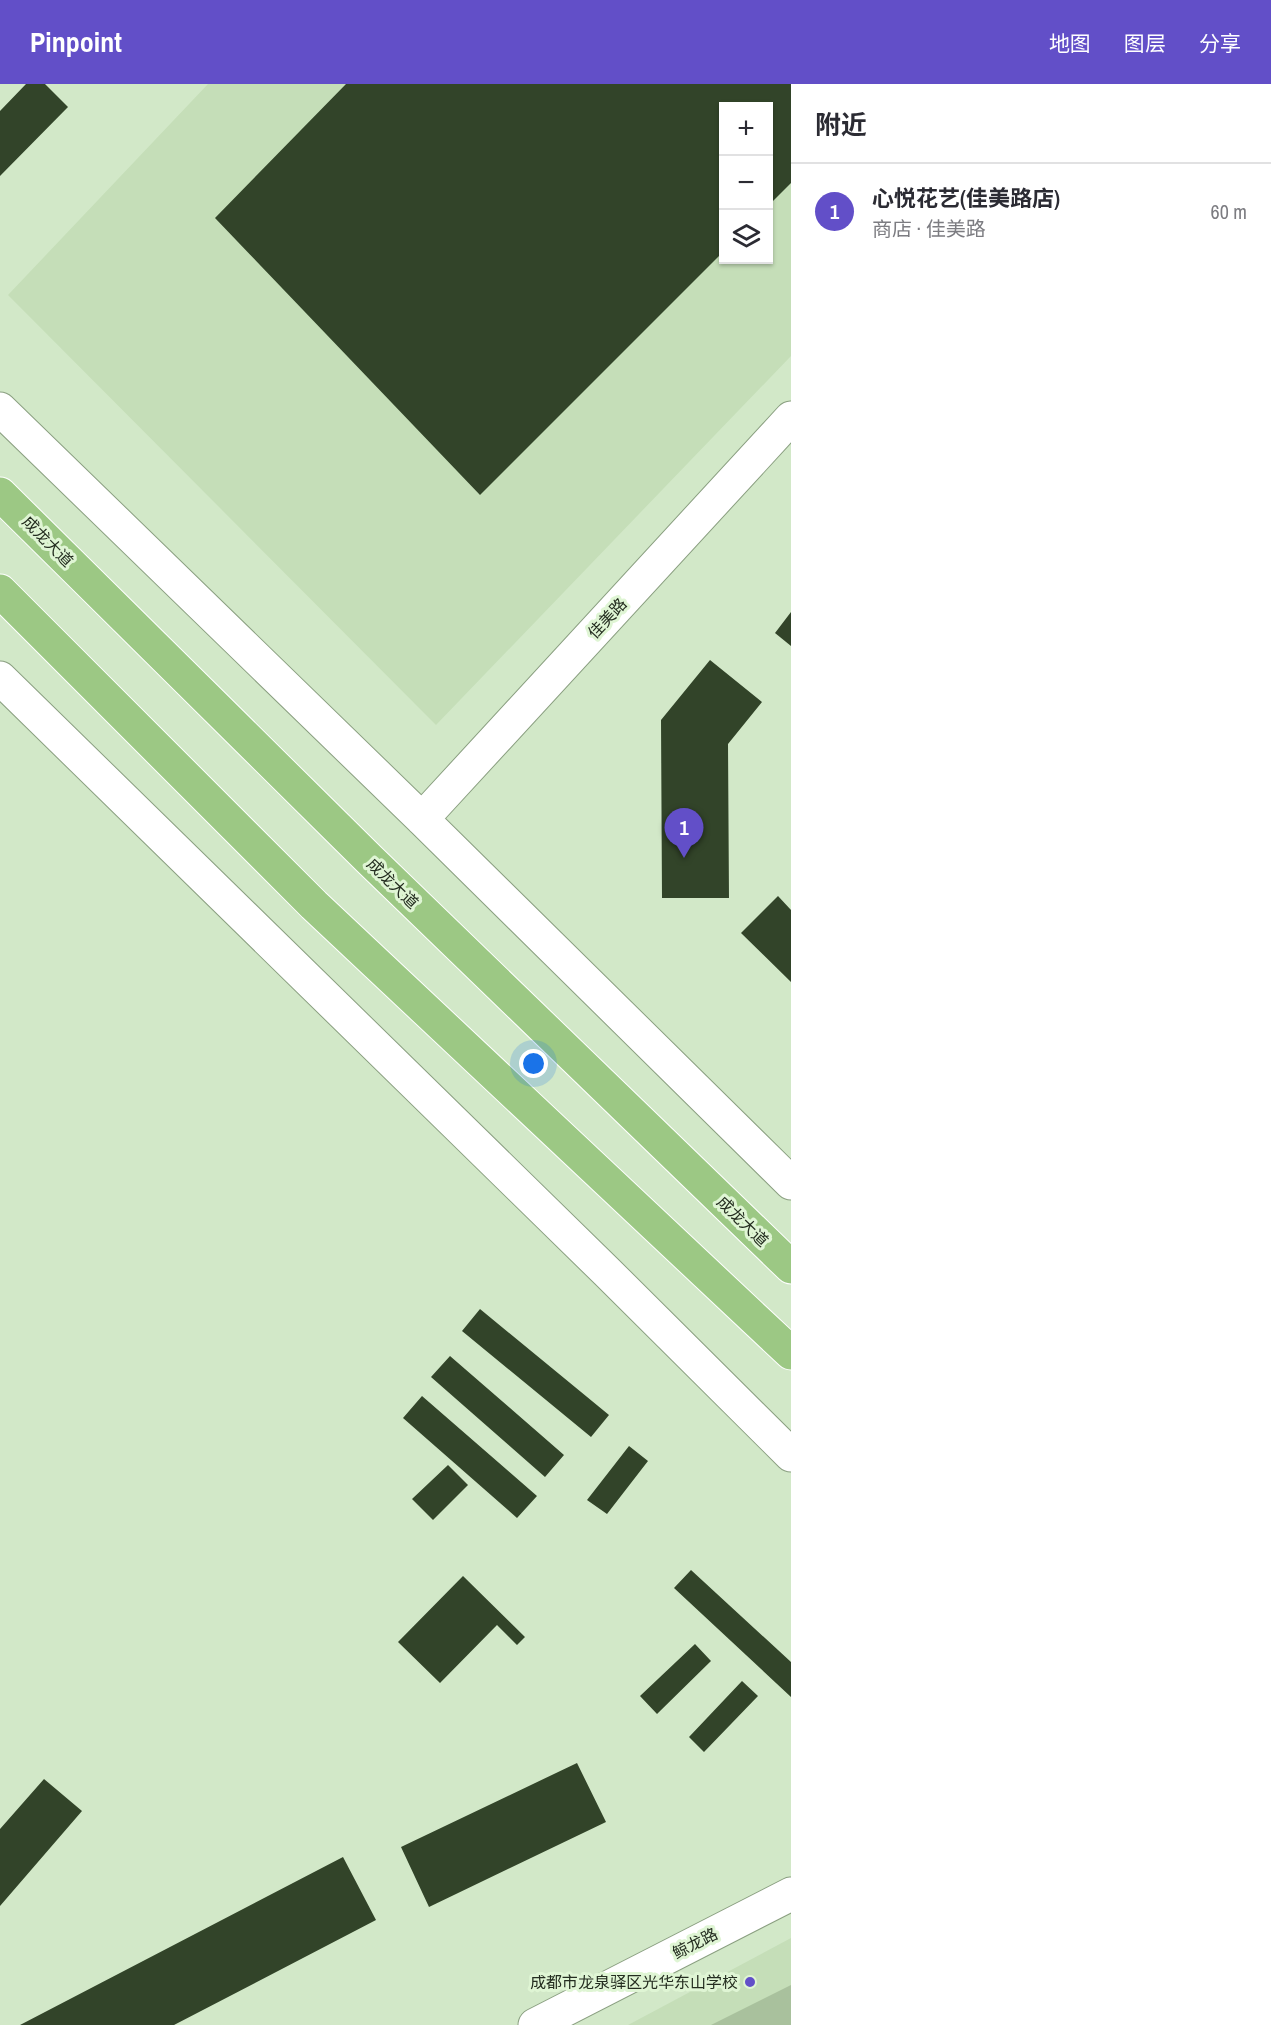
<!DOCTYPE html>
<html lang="zh">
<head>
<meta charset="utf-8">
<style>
  :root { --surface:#fff; --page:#f7f7f7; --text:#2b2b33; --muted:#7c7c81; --line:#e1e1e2; --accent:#624fc8 }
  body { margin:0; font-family:"Archivo Narrow","Noto Sans SC",sans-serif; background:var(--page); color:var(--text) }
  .controls { position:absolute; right:18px; top:18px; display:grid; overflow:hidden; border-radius:0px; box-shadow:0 2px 4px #0004 }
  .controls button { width:54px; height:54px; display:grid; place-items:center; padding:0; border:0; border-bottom:2px solid var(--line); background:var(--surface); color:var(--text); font:30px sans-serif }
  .you { position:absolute; left:534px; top:980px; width:21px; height:21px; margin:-15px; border:4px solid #fff; border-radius:50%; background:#1a73e8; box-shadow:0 0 0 9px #1a73e833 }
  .badge { display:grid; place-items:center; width:39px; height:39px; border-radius:50%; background:var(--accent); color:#fff; font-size:20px; font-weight:700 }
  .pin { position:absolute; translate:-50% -50px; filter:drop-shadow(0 2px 3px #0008) }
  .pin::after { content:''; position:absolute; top:32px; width:21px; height:18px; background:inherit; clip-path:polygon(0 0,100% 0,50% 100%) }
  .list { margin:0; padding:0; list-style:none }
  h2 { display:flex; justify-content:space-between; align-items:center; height:78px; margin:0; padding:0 24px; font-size:26px }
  h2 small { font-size:20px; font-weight:400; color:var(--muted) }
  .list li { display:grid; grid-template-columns:39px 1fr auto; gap:18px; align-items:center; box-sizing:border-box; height:96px; padding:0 24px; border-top:2px solid var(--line) }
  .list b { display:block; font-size:22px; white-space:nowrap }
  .list p { margin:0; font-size:20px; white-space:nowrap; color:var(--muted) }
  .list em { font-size:20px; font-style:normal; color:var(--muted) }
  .icon { flex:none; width:33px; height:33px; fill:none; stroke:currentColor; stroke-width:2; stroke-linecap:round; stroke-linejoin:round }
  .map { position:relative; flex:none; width:791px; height:1941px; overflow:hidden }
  header { display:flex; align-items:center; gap:36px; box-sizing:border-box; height:84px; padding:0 30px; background:var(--accent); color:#fff }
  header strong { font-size:28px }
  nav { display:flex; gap:33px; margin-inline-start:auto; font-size:21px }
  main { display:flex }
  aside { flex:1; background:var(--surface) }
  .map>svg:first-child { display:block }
</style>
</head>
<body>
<header>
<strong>Pinpoint</strong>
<nav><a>地图</a><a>图层</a><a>分享</a></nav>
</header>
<main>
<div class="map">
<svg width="791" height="1941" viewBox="0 0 791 1941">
  <rect width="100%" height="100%" fill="#d2e8c8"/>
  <!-- built -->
  <path fill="#c5deb8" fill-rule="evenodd" d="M208,0H791V272L436,641L8,211ZM724,22H768V176H724Z
    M791,1854V1941H628Z"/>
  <!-- green -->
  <path fill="#a9c19d" d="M791,1901V1941H711Z"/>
  <!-- building -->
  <path fill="#324429" d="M26,0H45L68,23L0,92V27Z
    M346,0H791V99L768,122V22H724V167L480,411L215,134Z
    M791,528V562L775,549Z
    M710,576L762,618L728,660L729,814H662L661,636Z
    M778,812L791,826V898L741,849Z
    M480,1225L609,1331L591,1353L462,1247Z
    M450,1272L564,1371L545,1393L431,1293Z
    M422,1312L537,1412L517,1434L403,1334Z
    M629,1362L648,1377L607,1430L587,1416Z
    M448,1381L468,1401L433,1436L412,1415Z
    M691,1486L791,1578V1613L674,1504Z
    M463,1492L525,1553L517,1561L497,1541L440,1599L398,1558Z
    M695,1560L711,1577L657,1630L640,1612Z
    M742,1597L758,1612L704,1668L689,1653Z
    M577,1679L606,1738L429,1823L401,1763Z
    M44,1695L82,1727L0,1822V1745Z
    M343,1773L376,1836L174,1941H20Z"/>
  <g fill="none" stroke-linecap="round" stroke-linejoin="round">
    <defs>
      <path id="tertiary" d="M0,325L422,735L791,1099
        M0,594L607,1188L791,1371
        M422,735L791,334
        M535,1941L791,1810"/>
      <path id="trunk" d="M0,410L369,775L791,1183
        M0,507L314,821L791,1269"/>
    </defs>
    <!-- tertiary casing -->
    <use href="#tertiary" stroke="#8a9f80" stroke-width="35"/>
    <!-- trunk casing -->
    <use href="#trunk" stroke="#fff" stroke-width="35"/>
    <!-- tertiary -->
    <use href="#tertiary" stroke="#fff" stroke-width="33"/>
    <!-- trunk -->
    <use href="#trunk" stroke="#9cc884" stroke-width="33"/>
  </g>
  <!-- markers -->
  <circle fill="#624fc8" stroke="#dff5d4" stroke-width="2" cx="750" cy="1898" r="6"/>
  <g text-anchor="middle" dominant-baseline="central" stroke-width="6" stroke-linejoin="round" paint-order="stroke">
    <!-- street labels -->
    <g font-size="16" fill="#242d20" stroke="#dff5d4">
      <text transform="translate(48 457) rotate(45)">成龙大道</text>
      <text transform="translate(607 534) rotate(-47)">佳美路</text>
      <text transform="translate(393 799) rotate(44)">成龙大道</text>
      <text transform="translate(743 1137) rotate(44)">成龙大道</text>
      <text transform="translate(695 1859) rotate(-27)">鲸龙路</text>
    </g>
    <!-- poi labels -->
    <g font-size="16" fill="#242d20" stroke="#dff5d4" text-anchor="end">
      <text x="738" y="1898">成都市龙泉驿区光华东山学校</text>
    </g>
  </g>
</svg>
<div class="controls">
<button>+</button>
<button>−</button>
<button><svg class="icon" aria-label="layers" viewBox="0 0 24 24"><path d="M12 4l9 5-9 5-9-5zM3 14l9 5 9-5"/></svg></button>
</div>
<div class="you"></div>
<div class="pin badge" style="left:684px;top:774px">1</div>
</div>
<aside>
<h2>附近<small></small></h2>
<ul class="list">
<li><span class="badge">1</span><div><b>心悦花艺(佳美路店)</b><p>商店 · 佳美路</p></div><em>60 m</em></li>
</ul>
</aside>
</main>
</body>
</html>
